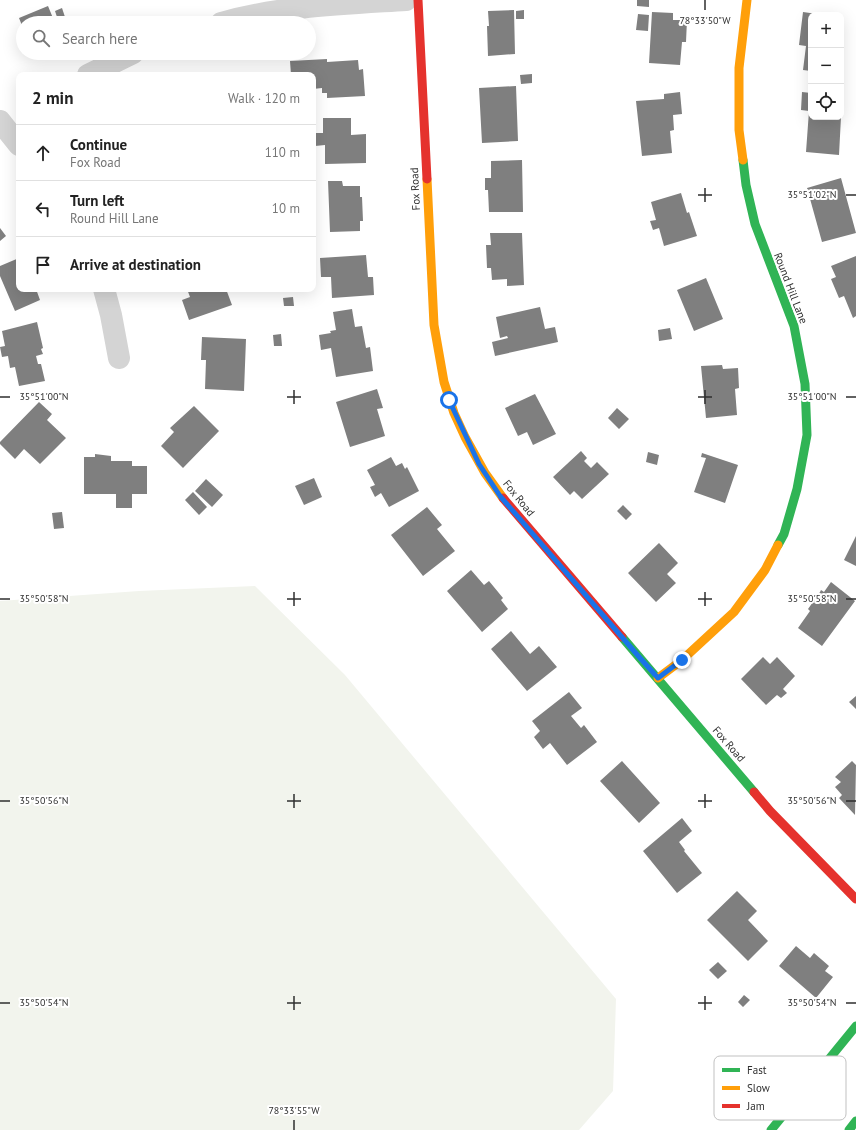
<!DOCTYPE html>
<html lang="en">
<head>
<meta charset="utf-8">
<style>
  :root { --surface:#fff; --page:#f2f2f2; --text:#222; --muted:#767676; --line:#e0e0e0 }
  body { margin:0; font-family:"PT Sans",sans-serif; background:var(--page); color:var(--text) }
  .controls { position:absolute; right:12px; top:12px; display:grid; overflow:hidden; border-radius:8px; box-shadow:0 4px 16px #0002 }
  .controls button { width:36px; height:36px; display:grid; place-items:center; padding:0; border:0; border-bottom:1px solid var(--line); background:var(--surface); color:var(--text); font:20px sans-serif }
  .stop { position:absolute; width:12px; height:12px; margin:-9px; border:3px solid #1a73e8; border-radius:50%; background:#fff }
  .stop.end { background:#1a73e8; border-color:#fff; box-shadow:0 1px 4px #0008 }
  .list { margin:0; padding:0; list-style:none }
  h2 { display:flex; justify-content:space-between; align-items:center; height:52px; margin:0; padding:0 16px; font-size:17px }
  h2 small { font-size:13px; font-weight:400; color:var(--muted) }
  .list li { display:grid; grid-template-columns:26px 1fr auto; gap:12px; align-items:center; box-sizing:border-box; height:56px; padding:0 16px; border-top:1px solid var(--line) }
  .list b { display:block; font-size:15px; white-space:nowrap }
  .list p { margin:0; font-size:13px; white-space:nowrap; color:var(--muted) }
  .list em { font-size:13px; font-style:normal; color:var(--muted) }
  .icon { flex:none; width:22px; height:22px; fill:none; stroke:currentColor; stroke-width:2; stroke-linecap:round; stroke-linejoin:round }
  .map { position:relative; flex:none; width:856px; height:1130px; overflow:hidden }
  .search { position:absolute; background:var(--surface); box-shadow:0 4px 16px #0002; left:16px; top:16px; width:300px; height:44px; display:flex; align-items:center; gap:10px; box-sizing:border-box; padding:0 14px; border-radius:22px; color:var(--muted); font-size:15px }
  .panel { position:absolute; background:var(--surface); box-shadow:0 4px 16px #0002; left:16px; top:72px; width:300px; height:220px; border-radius:8px }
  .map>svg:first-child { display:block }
</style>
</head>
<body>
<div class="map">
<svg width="856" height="1130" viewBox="0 0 856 1130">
  <rect width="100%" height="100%" fill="#fff"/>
  <!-- green -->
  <path fill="#f2f4ed" d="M255,586L345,675L616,999L613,1091L579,1130H0V601L139,591Z"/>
  <!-- building -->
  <path fill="#7f7f7f" d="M637,0H649V7L637,6Z
    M48,6L55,23H23V28L19,18Z
    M62,8L65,17L58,20L55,11Z
    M514,10L515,54L488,56L487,26H489L488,11Z
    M524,10V19H516V11Z
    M652,12L673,13V20H687L686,42H682L680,65L649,63Z
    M803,12L817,14L811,15V71L803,70L806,46L799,45Z
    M638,14L649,15L648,31L636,30Z
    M327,59V62L358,60L359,70L363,69L365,96L327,98V93H322V88L313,89V75H291L290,61Z
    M532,74V83L521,84L520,75Z
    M516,86L518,141L482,143L479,88Z
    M680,92L682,114L673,115L674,130L670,131L672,153L642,156L636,101L664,99V94Z
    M802,92L811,93V117H841L839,155L806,152L809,111L801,110Z
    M323,118H351V135L366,134V163L325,164V145L315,146V133H323Z
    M522,160L523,212H489L488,190H485V178H491V161Z
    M841,178L856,233L822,242L807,188Z
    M328,181H342L343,186H360V197H362L363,221H360V231L330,232Z
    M681,193L687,213L689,212L697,236L664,246L659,228L653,230L650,221L656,220L651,202Z
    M0,228L6,236L0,241Z
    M490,233H522L524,285L507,286V279L492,280L491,268H487L486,245H491Z
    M366,255L368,277H373L374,295L332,298L331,277H321L320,258Z
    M856,256V316L853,318L844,296L839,298L831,279L836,277L831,266Z
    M19,258V289H36L40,300L15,311L0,276V266Z
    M706,278L723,319L694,331L677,290Z
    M187,289H226L232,305L189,320L182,300L190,297Z
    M293,297L294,306H284L283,298Z
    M540,307L545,329L555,327L558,342L495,356L492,342L508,338L507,336L500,338L496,317Z
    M352,309L355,327L362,326L366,348L370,347L373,371L336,377L331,348L321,350L319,335L331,333L330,331L336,330L333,312Z
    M37,322L43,348L41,349L43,354L36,356L38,364H41L45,381L19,386L15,367L10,368L8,356L2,357L0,347L5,346L2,331Z
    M670,328L672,339L659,341L658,330Z
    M281,334L282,346H274L273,335Z
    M202,337L246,339L244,391L205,389L206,360H201Z
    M722,365L723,369L738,368L739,388L735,389L737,415L706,418L701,366Z
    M377,389L383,408L377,409L385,436L350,447L336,402Z
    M535,394L556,434L533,445L527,432L518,436L505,408Z
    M39,402L52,414L47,420L66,438L40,464L24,449L15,459L0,444V442Z
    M194,406L219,431L183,468L161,446L174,432L170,428Z
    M617,408L629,419L619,429L608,418Z
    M581,451L587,458L584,461L591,468L597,462L609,474L582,499L574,491L570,495L553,477Z
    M648,452L659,455L657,465L646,462Z
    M702,453L738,465L725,503L694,492L706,458L701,457Z
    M95,454L111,456V461H132V466H147V494H132V508H116V494H84V457H95Z
    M391,457L396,466L402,463L405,469L407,467L419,491L389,507L381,493L375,497L370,487L375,485L367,470Z
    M314,478L322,497L304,505L295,486Z
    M206,479L223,495L212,507L195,491Z
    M193,492L207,507L199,515L185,500Z
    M623,505L632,514L626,520L617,511Z
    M427,507L442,525L437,529L455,551L423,576L391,535Z
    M62,512L64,528L54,529L52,513Z
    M856,536V566L844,560Z
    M659,543L678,563L667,574L676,583L656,602L628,573Z
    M471,570L484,585L489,581L503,598L501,600L508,609L482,632L447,591Z
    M831,582L855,601L822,646L798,628L810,611L808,609L820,592L821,590L824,592Z
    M511,631L530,654L539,646L557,667L527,691L491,649Z
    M763,657L770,664L777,657L795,676L783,689L787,693L781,698L777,695L766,705L741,679Z
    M569,692L582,708L571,716L581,728L584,725L597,742L567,765L550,743L543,749L534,737L540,731L532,721Z
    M856,696V709L849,702Z
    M622,761L660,803L639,823L600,781Z
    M852,761L856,765L855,815L839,798L842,795L835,787L841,782L835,777Z
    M682,818L692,831L679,842L685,850L684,851L702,873L677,893L643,851Z
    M737,891L757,911L748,920L768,941L748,961L707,920Z
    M796,946L810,958L814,953L829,966L825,971L833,977L816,998L779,966Z
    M718,962L727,971L718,979L709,970Z
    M744,995L750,1000L743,1007L738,1002Z"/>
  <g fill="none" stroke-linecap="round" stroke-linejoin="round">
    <!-- street -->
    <path stroke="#d4d4d4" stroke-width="22" d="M221,23C281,6 344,4 406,0
      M88,75L133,53
      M0,121L19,145
      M104,289L111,315L119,358"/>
    <!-- fast -->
    <path stroke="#30b455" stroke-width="9" d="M743,160L746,185L755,224L794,326L805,384L807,435L797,489L784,534L778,545
      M622,637L754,792
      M771,1130L856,1026
      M849,1130L856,1121"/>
    <!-- slow -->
    <path stroke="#ff9f0a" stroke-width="9" d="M743,160L739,130V68L747,0
      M427,179L434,325L444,382L454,413L465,437L485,473L503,498
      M658,678L682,660L734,612L765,570L778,545"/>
    <!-- jam -->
    <path stroke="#e5322d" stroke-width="9" d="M418,0L427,179
      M503,498L622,637
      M754,792L770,811L856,899"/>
  </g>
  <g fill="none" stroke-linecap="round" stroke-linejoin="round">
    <!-- route -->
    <path stroke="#1a73e8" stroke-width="5" d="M449,400L479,464L500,496L640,658L658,678L682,660"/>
  </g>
  <!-- ticks -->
  <path fill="none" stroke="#2f2f2f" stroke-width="1.5" d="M705,0V10M705,188V202M698,195H712M846,195H856M294,390V404M705,390V404M0,397H10M287,397H301M698,397H712M846,397H856M294,592V606M705,592V606M0,599H10M287,599H301M698,599H712M846,599H856M294,794V808M705,794V808M0,801H10M287,801H301M698,801H712M846,801H856M294,996V1010M705,996V1010M0,1003H10M287,1003H301M698,1003H712M846,1003H856M294,1120V1130"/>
  <g text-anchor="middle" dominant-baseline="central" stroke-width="4" stroke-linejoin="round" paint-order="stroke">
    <!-- street labels -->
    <g font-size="11" fill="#2f2f2f" stroke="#fff">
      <text transform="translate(415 189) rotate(-93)">Fox Road</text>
      <text transform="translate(791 288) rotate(69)">Round Hill Lane</text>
      <text transform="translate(519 498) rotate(51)">Fox Road</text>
      <text transform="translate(729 744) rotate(49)">Fox Road</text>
    </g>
  </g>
  <!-- legend -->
  <rect x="714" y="1056" width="132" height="64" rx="6" fill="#fff" stroke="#c1c1c1" stroke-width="1"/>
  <rect x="722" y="1068" width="18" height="4" fill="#30b455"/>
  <rect x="722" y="1086" width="18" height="4" fill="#ff9f0a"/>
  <rect x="722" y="1104" width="18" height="4" fill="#e5322d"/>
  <g font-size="11" fill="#2f2f2f">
    <text x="747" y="1074">Fast</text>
    <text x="747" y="1092">Slow</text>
    <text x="747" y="1110">Jam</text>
  </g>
  <g font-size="10" text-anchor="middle" fill="#2f2f2f" stroke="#fff" stroke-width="4" stroke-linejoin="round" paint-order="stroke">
    <text x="705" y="24">78°33'50"W</text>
    <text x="812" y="198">35°51'02"N</text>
    <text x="44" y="400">35°51'00"N</text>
    <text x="812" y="400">35°51'00"N</text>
    <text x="44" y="602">35°50'58"N</text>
    <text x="812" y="602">35°50'58"N</text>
    <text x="44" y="804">35°50'56"N</text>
    <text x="812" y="804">35°50'56"N</text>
    <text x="44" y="1006">35°50'54"N</text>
    <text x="812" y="1006">35°50'54"N</text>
    <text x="294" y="1114">78°33'55"W</text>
  </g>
</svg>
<div class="controls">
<button>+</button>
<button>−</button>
<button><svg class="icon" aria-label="locate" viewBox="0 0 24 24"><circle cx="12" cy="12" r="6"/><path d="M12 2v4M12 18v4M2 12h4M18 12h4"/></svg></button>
</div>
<div class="stop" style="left:449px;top:400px"></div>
<div class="stop end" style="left:682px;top:660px"></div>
<div class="search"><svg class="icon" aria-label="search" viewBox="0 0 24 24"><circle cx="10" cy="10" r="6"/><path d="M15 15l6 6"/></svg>Search here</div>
<section class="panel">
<h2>2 min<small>Walk · 120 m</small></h2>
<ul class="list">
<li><svg class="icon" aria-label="ahead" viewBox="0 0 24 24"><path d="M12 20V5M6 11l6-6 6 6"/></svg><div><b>Continue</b><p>Fox Road</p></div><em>110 m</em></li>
<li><svg class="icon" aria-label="left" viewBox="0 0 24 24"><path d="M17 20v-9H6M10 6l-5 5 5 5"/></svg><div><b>Turn left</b><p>Round Hill Lane</p></div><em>10 m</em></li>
<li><svg class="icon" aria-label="arrive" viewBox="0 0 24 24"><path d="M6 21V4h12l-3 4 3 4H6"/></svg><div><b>Arrive at destination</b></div></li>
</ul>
</section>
</div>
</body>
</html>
